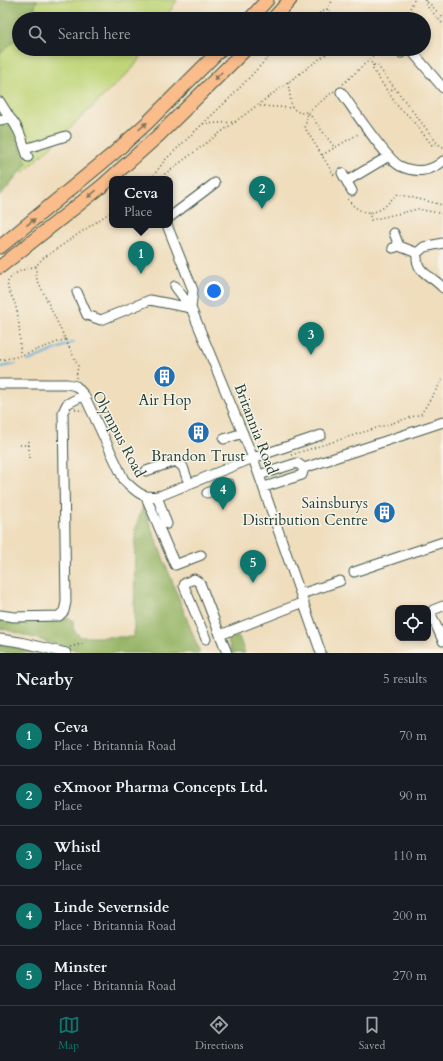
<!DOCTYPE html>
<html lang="en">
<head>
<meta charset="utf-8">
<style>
  :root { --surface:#171b24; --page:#242831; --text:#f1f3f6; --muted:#9ea1a6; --line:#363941; --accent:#0f766e }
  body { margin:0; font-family:Cardo,serif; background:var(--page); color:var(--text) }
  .controls { position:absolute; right:12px; bottom:12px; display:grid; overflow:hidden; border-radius:8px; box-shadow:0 2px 6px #0003 }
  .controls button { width:36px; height:36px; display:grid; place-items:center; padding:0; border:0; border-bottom:1px solid var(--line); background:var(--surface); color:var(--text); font:20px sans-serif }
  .you { position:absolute; left:214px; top:291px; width:14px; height:14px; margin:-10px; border:3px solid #fff; border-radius:50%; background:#1a73e8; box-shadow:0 0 0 6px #1a73e833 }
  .badge { display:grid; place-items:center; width:26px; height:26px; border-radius:50%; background:var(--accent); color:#fff; font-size:13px; font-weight:700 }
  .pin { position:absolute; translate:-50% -33px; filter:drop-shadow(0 1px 2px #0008) }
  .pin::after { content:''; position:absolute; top:21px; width:14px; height:12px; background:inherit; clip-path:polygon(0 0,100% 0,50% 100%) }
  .popup { position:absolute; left:109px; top:176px; width:64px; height:52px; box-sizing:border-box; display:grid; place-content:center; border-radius:8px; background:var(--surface); filter:drop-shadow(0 1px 3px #0005); font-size:13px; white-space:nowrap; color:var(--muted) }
  .popup b { font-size:15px; color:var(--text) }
  .popup::after { content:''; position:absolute; left:50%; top:100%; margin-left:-8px; border:8px solid transparent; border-top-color:var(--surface) }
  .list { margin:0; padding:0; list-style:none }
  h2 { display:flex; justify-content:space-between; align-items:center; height:52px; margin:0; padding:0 16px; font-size:17px }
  h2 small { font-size:13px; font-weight:400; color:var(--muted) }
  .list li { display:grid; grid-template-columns:26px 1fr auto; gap:12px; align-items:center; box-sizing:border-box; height:60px; padding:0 16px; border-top:1px solid var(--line) }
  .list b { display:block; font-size:15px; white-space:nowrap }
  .list p { margin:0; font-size:13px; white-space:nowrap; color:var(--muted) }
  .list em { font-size:13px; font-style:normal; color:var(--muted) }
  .icon { flex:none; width:22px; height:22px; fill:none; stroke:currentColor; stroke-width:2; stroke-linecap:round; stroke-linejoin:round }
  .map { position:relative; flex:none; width:443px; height:653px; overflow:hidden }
  .search { position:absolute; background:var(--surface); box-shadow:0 2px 6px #0003; left:12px; right:12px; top:12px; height:44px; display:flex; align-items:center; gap:10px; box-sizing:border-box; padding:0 14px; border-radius:22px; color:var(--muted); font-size:15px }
  .sheet { height:352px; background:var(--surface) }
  nav { display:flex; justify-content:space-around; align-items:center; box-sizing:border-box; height:56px; border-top:1px solid var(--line); background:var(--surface); font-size:11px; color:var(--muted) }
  nav a { display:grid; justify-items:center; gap:2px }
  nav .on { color:var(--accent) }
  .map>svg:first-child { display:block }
</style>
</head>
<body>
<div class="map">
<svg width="443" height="653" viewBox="0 0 443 653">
  <rect width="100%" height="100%" fill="#f7f3e8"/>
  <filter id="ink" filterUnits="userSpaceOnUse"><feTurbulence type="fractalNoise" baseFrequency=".025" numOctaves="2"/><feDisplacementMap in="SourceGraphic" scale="8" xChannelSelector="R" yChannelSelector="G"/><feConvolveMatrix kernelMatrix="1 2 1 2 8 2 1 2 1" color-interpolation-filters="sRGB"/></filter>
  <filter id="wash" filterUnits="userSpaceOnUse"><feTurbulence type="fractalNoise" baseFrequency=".012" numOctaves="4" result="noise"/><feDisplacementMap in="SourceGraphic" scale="16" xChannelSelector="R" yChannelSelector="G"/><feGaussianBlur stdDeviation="0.9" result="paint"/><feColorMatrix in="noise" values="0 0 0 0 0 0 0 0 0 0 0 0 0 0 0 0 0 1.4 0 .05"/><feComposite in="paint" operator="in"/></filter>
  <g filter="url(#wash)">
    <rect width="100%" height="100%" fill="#efddbc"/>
    <!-- green -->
    <path fill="#c0d578" stroke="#708956" d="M0,0H177L165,19H19V49H146L133,68L24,172H0Z"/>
    <!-- forest -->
    <path fill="#98b668" stroke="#5c7a4e" d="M0,0H37L31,19H19V36L0,54Z
      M0,101L27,163L0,196Z
      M143,506L200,653H86L0,628V619C23,623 47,622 69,618L73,620V629L81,637H134L135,530Z
      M239,637L245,653H232L227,638Z
      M0,644L40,653H0Z"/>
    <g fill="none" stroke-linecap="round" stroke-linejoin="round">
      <!-- stream -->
      <path stroke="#64b0dd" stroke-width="2" d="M28,361L74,342
        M0,367L16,364"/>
    </g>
  </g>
  <g filter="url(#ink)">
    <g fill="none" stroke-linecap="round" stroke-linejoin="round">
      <defs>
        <path id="minor" d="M410,49L443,88
          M401,53L405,49
          M341,92C352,107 386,159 400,166C415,173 431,172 443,161
          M0,102L10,118
          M0,120L10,118C20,128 23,144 28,157
          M25,149L66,136
          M342,173L352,191
          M347,181L389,156
          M170,217L215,183
          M167,225L193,290L191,308
          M394,233L399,246
          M443,243L424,247L417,253C415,274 431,274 443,288
          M393,248L399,246L417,253
          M175,286L191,308L253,458L321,653
          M77,292L87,315L101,320L150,300L191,308
          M0,384H67L76,386L84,395L124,480C137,493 144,500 162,495L253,458L321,435
          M224,439L243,433
          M304,468L443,422
          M146,471L176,461L183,467L189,484
          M259,475L297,463L304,468L302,475L264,487
          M207,493L229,484
          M157,496L167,524
          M146,497L175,565L201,555
          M354,572L443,542
          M301,594L340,581
          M443,606L433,610L431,614L443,641
          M0,615L14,617L59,616L64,611L66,602L63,412L67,404L84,395
          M220,635L304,602
          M0,639L20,642L66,653
          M206,639L184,586L185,583L194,579L200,583L227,653"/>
        <path id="highway" d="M250,19L267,0
          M273,19L290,0
          M0,247L114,153L147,123L221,49
          M0,267L102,186L159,135L246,49"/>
      </defs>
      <!-- minor casing -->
      <use href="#minor" stroke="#3e5548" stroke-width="11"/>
      <!-- highway casing -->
      <use href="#highway" stroke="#3e5548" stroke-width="15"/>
      <!-- path -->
      <path stroke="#3e5548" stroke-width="1.5" stroke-dasharray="1 3" stroke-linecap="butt" d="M424,0L430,4L443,18
        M426,0V5L443,24
        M327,9L337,19
        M309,19L327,9L333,0
        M405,19L414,0
        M369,59L373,65H377L438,144L443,147
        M373,65V70L399,108L408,115L432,145L438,144
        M288,83L292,108L300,113L308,112L335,148
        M343,84L381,49
        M334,91L308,112L305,128L334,175
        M388,92L394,88
        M260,106L292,108
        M203,124L237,122
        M322,155L360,133
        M151,179L165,160L231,97L276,49
        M158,179L333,49
        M348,199C356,212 371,217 384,207C389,203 393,197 398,194L443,205
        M369,212L371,220L418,209L443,214
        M20,356C20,339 20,320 15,304C13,297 4,286 9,280C15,271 26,269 36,266
        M0,360L20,356L66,339
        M76,378L78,366L36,277V266L42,259L112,211
        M75,409L83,411
        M29,441V460
        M20,445H29
        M291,455L421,414L443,379
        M70,647L85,643"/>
      <!-- minor -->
      <use href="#minor" stroke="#fff" stroke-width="9"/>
      <!-- highway -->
      <use href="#highway" stroke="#f9bc8a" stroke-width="13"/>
    </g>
    <!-- one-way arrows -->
    <defs><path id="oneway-solid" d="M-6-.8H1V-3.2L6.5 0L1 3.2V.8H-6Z"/></defs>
    <g fill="#81765b">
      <use href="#oneway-solid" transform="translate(218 76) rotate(135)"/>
      <use href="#oneway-solid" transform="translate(143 126) rotate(-42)"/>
      <use href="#oneway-solid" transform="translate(92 194) rotate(141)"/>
      <use href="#oneway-solid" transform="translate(31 222) rotate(-38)"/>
    </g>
  </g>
  <!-- icons -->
  <defs>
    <symbol id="building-disc" viewBox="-11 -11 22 22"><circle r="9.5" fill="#1f6fb2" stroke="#f7f3e8"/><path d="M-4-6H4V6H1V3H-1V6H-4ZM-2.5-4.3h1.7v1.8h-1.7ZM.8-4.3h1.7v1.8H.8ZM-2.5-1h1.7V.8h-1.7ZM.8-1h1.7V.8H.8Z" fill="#fff"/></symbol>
  </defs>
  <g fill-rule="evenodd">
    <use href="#building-disc" x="152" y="364" width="25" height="25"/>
    <use href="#building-disc" x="186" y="420" width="25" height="25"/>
    <use href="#building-disc" x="372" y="500" width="25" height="25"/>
  </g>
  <g text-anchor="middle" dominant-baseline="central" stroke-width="3" stroke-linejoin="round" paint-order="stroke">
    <!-- poi labels -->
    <g font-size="15" fill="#1f3d34" stroke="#f7f3e8">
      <text x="165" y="400">Air Hop</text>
      <text x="198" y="456">Brandon Trust</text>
      <text x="368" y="503" text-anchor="end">Sainsburys<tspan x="368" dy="17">Distribution Centre</tspan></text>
    </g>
    <!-- street labels -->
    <g font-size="15" fill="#1f3d34" stroke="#f7f3e8">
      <text transform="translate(256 429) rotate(69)">Britannia Road</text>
      <text transform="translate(119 434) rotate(62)">Olympus Road</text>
    </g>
  </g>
</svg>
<div class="controls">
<button><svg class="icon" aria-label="locate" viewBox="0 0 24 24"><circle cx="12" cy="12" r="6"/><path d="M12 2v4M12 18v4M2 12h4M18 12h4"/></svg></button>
</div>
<div class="you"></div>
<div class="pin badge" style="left:141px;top:274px">1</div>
<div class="popup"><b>Ceva</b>Place</div>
<div class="pin badge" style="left:262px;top:209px">2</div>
<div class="pin badge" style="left:311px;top:355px">3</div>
<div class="pin badge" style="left:223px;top:510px">4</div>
<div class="pin badge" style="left:253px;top:583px">5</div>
<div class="search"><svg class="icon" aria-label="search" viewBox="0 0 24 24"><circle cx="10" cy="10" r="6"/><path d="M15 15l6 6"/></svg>Search here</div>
</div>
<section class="sheet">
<h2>Nearby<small>5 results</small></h2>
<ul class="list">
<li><span class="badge">1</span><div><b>Ceva</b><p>Place · Britannia Road</p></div><em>70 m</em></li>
<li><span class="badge">2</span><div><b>eXmoor Pharma Concepts Ltd.</b><p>Place</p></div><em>90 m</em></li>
<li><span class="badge">3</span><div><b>Whistl</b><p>Place</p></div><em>110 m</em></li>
<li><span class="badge">4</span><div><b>Linde Severnside</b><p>Place · Britannia Road</p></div><em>200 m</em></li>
<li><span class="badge">5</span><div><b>Minster</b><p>Place · Britannia Road</p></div><em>270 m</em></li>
</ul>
</section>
<nav>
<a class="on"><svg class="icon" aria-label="map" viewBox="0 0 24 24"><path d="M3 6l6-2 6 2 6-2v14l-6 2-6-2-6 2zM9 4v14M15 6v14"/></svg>Map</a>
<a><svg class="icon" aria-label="directions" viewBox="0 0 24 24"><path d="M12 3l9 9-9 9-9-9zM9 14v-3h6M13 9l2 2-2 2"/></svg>Directions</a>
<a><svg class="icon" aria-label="saved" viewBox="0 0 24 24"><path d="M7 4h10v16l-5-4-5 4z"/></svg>Saved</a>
</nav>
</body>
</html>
